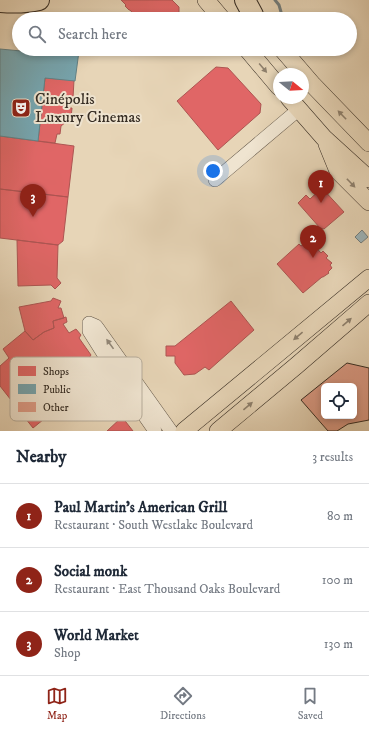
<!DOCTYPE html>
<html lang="en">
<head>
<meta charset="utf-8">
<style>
  :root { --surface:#fff; --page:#f6f6f7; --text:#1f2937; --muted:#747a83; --line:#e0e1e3; --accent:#8f2418 }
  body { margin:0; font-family:"IM FELL DW Pica",serif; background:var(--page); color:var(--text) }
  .controls { position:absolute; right:12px; bottom:12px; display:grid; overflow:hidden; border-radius:6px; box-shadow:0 2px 6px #0003 }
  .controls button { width:36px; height:36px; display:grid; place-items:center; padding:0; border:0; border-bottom:1px solid var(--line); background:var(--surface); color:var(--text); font:20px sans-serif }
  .compass { position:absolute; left:273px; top:68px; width:36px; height:36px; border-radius:50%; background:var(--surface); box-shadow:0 2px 6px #0003; rotate:108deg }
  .you { position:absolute; left:213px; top:171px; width:14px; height:14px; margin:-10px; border:3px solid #fff; border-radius:50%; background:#1a73e8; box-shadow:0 0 0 6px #1a73e833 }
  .badge { display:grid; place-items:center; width:26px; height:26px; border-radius:50%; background:var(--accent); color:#fff; font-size:13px; font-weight:700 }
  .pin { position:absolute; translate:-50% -33px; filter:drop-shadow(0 1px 2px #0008) }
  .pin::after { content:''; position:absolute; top:21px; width:14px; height:12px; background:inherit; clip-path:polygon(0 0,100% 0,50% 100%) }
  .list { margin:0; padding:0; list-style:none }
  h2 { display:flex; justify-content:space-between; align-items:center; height:52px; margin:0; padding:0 16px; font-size:17px }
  h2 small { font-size:13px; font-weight:400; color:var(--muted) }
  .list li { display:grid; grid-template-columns:26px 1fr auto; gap:12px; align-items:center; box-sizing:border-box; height:64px; padding:0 16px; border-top:1px solid var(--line) }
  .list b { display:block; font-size:15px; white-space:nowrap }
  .list p { margin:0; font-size:13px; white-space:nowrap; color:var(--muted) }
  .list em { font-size:13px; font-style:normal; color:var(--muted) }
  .icon { flex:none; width:22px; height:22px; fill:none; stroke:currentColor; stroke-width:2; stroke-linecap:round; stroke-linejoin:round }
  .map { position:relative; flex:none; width:369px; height:431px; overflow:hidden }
  .search { position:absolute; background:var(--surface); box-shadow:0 2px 6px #0003; left:12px; right:12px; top:12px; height:44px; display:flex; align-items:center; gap:10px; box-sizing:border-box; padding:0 14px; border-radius:22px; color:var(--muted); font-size:15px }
  .sheet { height:244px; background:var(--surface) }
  nav { display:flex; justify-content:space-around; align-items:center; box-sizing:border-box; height:56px; border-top:1px solid var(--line); background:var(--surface); font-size:11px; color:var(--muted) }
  nav a { display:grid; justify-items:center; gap:2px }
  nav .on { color:var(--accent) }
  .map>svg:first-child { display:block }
</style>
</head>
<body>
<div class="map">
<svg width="369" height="431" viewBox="0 0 369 431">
  <rect width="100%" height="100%" fill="#e7d5b7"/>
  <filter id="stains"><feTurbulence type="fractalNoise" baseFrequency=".005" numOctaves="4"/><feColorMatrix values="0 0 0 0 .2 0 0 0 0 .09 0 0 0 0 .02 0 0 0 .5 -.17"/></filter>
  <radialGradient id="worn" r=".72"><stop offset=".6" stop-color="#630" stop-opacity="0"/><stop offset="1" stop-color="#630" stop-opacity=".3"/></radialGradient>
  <!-- water -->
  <path fill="#9db5bb" stroke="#737e7e" d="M362,230L368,237L361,243L355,237Z"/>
  <!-- shops -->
  <path fill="#e06666" stroke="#ad5552" d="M121,0H172L179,7V13L173,19H138L130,10H129L125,6L126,5Z
    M216,67L228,68L261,104L260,113L218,150L177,101Z
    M45,78L74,80L73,98L70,97L69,108H72L71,118L61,126L60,134H57L55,143L38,141Z
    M0,136L74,146L68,197L0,189Z
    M322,188L344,212L324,229L320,228L298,203L306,195L310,199Z
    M0,189L68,197L63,241L58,245L0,238Z
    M17,240L58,245L57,278L61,283L55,289L51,285L18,286Z
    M305,243L309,247L313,244L321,253L323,251L328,256L326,258L332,263L330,265L332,268L328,272L329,273L323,277H322L303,293L277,264L299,244L301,246Z
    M53,298L61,301L58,308H61L64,318L53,321L54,328L44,332L33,340L25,331L19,307L51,301Z
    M231,301L254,330L209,370L205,367L195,374L184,375L175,363V356H166V346H175Z
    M66,317L67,322L63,324L69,333L76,329L81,335L79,338L91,355L89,358L93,366L92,380L33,428L0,386V366L9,358L3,349L25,331L33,340L44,332L54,328L53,321Z
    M122,417L133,431H107Z"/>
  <!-- public -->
  <path fill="#76a5af" stroke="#628185" d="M0,49L32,52V49H64L79,51L75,81L45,78L38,141L0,136Z"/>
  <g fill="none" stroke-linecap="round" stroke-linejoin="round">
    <!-- stream -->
    <path stroke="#737e7e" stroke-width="3" d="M275,0L279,5L283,19
      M318,49L319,50"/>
  </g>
  <!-- building -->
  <path fill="#df9d88" stroke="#352c23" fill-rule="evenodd" d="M347,363L369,368V420L348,424L337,431H328L301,400ZM324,386H354V416H324Z"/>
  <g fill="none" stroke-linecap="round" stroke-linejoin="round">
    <defs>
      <path id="minor" d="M215,180L298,110
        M155,431L125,388L89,331V323L96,326L99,330L171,431"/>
      <path id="major" d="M206,0L222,19
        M247,49L279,87
        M282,49L313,85L369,143
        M289,98L324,138L369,179
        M327,144L338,171L369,202
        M184,431L369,278
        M218,431L296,366L369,303"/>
      <path id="highway" d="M245,0L253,15
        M0,2C13,3 26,3 39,0"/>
    </defs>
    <!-- minor casing -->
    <use href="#minor" stroke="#625648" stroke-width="14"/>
    <!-- major casing -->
    <use href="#major" stroke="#352c23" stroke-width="18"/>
    <!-- highway casing -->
    <use href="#highway" stroke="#352c23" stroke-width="22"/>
    <!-- minor -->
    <use href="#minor" stroke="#efe4d0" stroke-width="13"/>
    <!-- major -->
    <use href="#major" stroke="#e7d5b7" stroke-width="17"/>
    <!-- highway -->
    <use href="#highway" stroke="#e7d5b7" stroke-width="20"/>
  </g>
  <!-- one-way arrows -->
  <defs><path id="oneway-solid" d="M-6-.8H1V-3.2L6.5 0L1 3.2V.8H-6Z"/></defs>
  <g fill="#8e806d">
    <use href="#oneway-solid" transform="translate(263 68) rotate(50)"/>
    <use href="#oneway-solid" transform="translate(342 115) rotate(-134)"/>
    <use href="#oneway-solid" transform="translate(351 183) rotate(46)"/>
    <use href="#oneway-solid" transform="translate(347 322) rotate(-41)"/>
    <use href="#oneway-solid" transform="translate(298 336) rotate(140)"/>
    <use href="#oneway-solid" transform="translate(248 406) rotate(-40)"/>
  </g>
  <use fill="#92887a" href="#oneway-solid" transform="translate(110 344) rotate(-126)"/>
  <!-- icons -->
  <defs>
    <symbol id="theatre-square" viewBox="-11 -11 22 22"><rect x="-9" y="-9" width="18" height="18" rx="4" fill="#8f2418" stroke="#efe4d0"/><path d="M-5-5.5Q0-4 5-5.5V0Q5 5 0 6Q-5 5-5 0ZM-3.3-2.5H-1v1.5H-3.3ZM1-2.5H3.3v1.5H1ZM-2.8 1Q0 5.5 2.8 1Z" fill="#fff"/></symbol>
  </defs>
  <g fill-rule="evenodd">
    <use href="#theatre-square" x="10" y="97" width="22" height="22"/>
  </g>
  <g text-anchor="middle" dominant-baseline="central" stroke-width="4" stroke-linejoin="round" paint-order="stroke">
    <!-- poi labels -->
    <g font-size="16" fill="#352c23" stroke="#efe4d0" text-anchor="start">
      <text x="35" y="99">Cinépolis<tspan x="35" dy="18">Luxury Cinemas</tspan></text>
    </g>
  </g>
  <!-- legend -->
  <rect x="10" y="357" width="132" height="64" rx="6" fill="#efe4d0" stroke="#b7ad9c" stroke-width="1"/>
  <rect x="18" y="366" width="18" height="10" fill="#e06666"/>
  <rect x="18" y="384" width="18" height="10" fill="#76a5af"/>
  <rect x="18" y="402" width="18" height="10" fill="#df9d88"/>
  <g font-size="11" fill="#352c23">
    <text x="43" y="375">Shops</text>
    <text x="43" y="393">Public</text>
    <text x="43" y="411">Other</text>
  </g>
  <rect width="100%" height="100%" filter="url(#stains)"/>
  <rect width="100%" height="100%" fill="url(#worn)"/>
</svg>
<div class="controls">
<button><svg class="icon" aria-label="locate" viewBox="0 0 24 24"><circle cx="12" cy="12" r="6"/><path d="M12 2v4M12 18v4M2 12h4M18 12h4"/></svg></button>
</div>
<svg class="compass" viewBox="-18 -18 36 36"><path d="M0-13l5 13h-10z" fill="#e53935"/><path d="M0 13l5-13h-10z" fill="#747a83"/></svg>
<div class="you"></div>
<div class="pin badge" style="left:321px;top:203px">1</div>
<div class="pin badge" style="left:313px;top:258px">2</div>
<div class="pin badge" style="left:33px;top:217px">3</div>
<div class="search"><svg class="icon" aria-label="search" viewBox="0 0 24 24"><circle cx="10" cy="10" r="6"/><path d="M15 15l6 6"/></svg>Search here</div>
</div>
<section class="sheet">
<h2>Nearby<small>3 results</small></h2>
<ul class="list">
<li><span class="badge">1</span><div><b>Paul Martin's American Grill</b><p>Restaurant · South Westlake Boulevard</p></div><em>80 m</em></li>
<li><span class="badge">2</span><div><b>Social monk</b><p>Restaurant · East Thousand Oaks Boulevard</p></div><em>100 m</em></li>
<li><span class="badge">3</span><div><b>World Market</b><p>Shop</p></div><em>130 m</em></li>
</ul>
</section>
<nav>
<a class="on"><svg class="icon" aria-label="map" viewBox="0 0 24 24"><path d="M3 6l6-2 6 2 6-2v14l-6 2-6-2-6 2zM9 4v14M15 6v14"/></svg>Map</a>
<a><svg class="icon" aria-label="directions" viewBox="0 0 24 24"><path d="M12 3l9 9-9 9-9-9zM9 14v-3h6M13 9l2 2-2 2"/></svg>Directions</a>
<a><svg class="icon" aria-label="saved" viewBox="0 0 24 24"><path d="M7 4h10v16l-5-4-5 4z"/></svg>Saved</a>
</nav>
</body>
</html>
